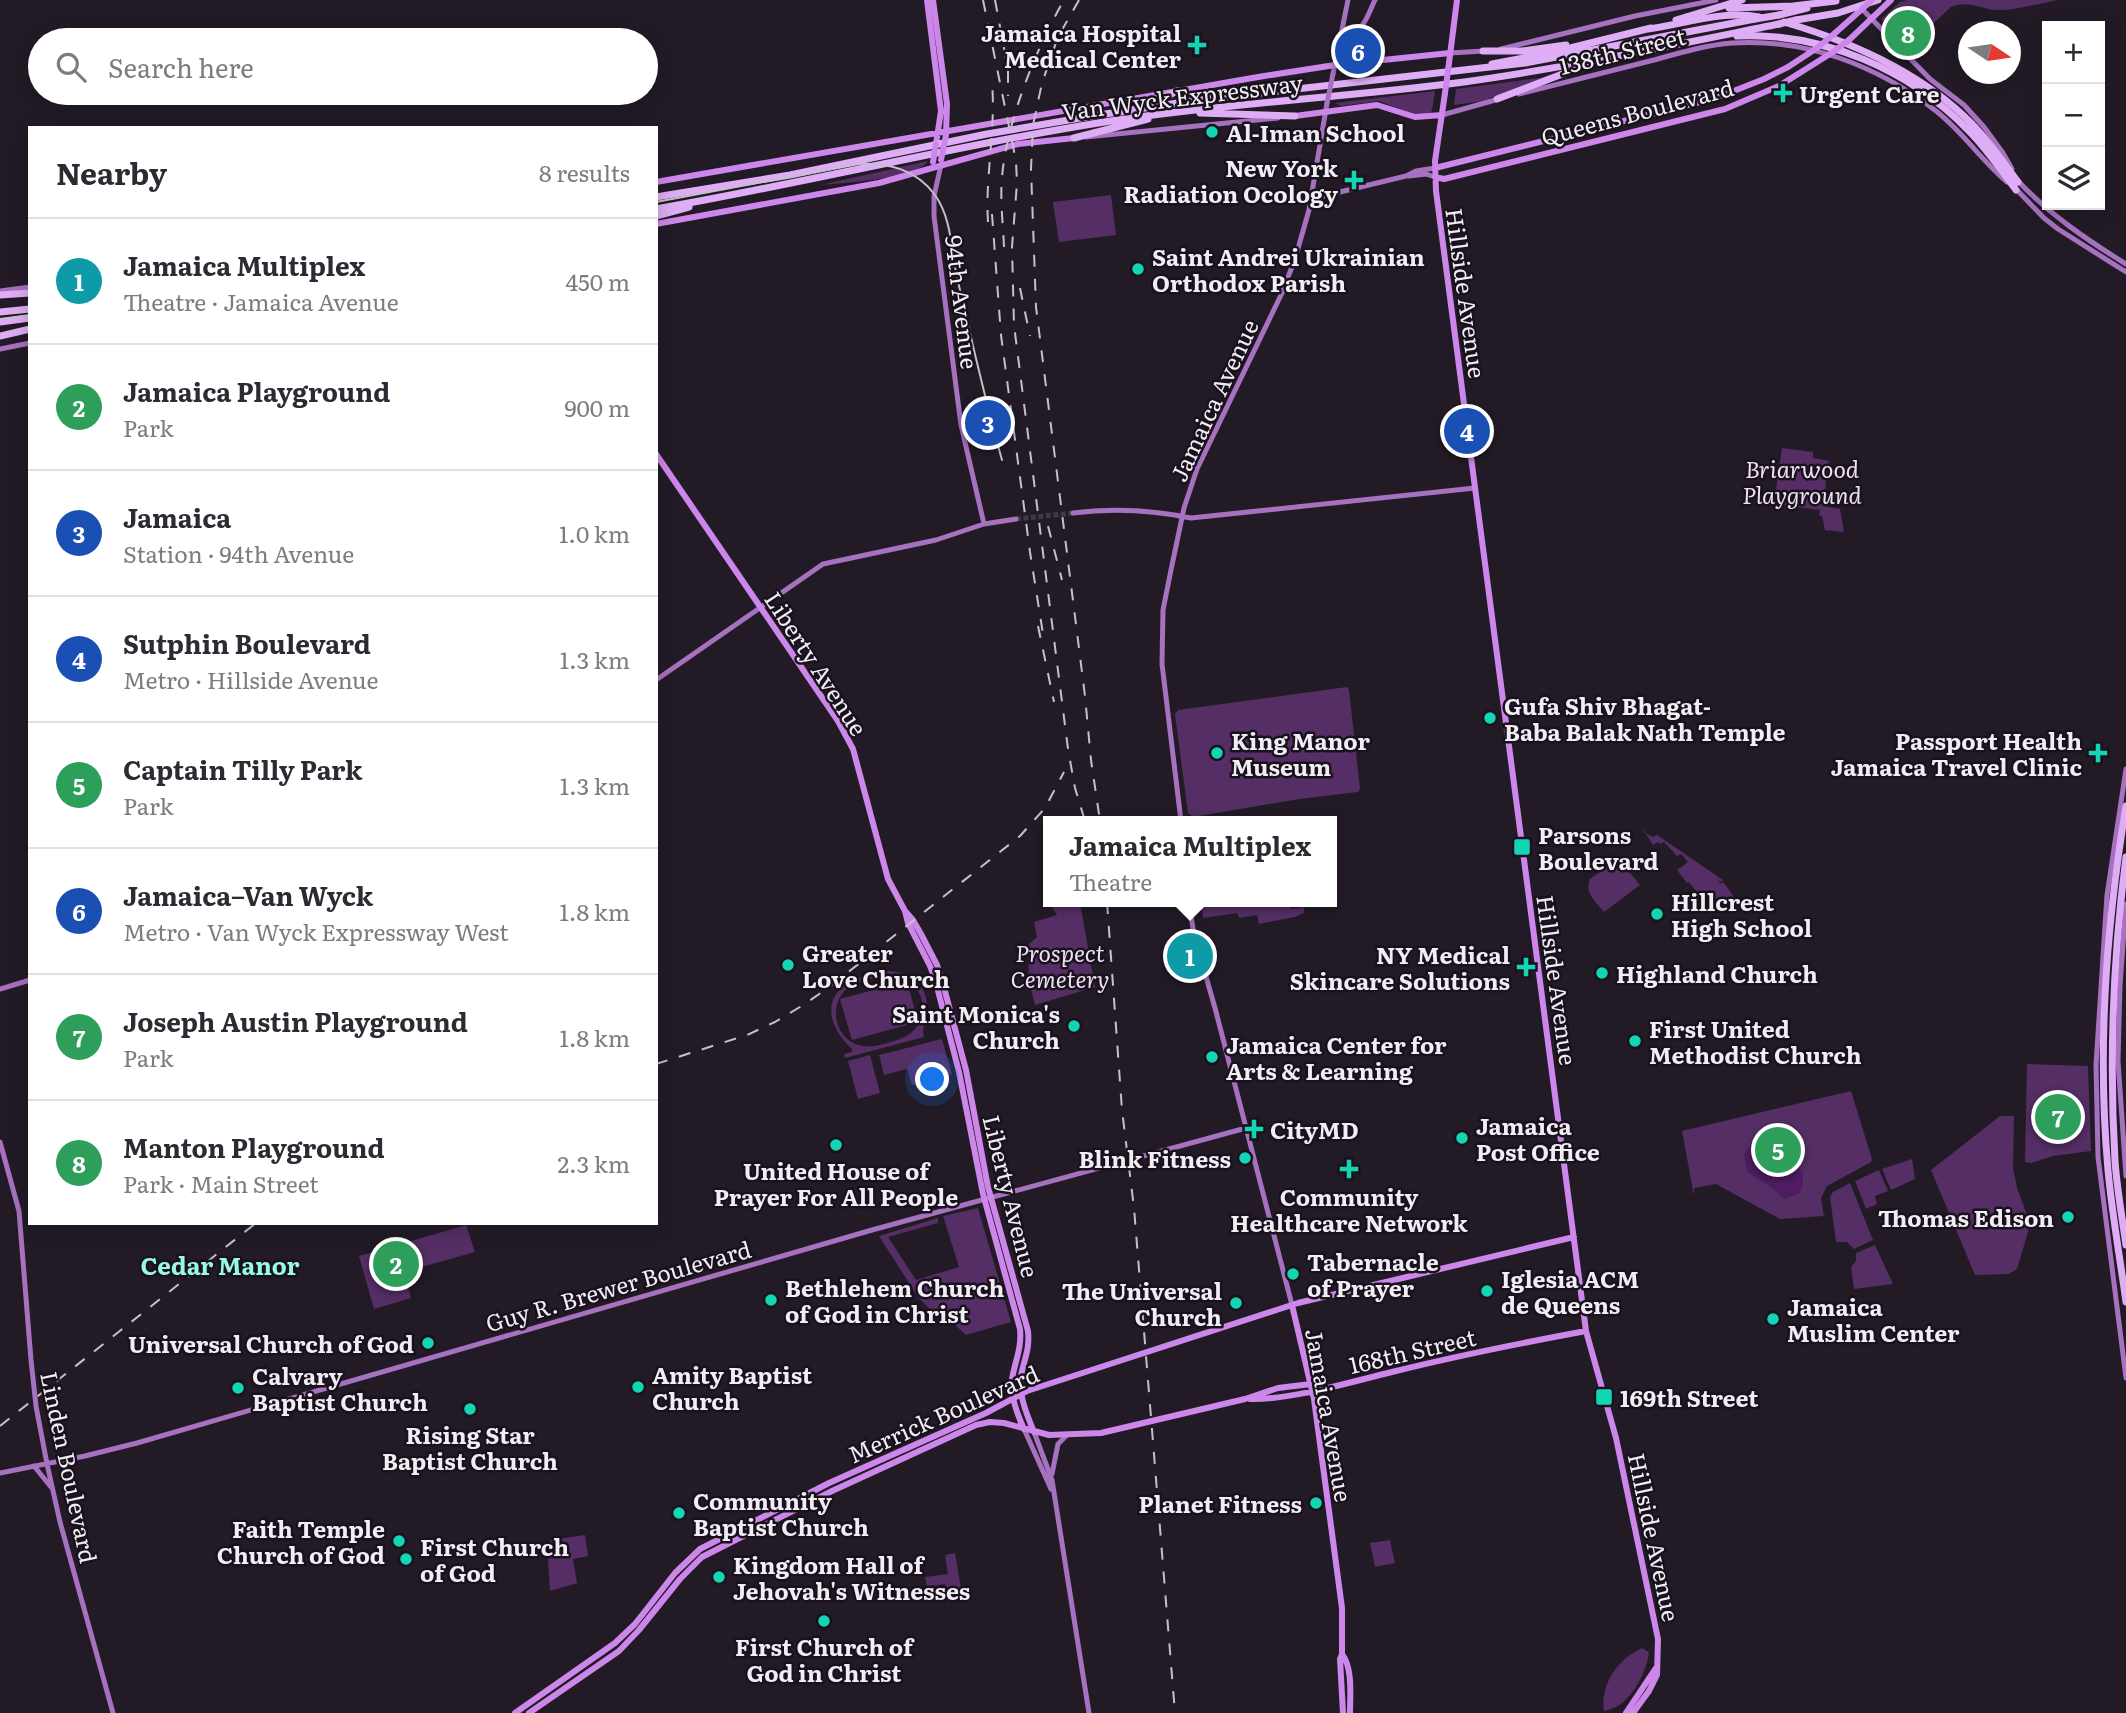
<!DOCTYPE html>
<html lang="en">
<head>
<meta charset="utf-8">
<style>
  :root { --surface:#fff; --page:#f2f2f3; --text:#2b2b33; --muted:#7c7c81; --line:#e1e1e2; --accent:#0f766e }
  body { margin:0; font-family:Literata,serif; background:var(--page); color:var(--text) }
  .controls { position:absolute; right:21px; top:21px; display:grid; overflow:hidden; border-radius:0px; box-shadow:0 4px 18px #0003 }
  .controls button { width:63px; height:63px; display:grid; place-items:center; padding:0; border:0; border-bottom:2px solid var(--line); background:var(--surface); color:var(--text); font:35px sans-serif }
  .compass { position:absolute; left:1958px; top:21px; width:63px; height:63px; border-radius:50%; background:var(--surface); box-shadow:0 4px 18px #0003; rotate:103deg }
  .you { position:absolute; left:933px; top:1080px; width:24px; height:24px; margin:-18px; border:5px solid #fff; border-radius:50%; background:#1a73e8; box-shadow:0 0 0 10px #1a73e833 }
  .badge { display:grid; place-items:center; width:46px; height:46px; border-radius:50%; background:var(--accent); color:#fff; font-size:23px; font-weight:700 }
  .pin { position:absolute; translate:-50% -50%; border:4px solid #fff; box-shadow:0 2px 7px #0006 }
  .popup { position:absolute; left:1043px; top:816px; width:294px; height:91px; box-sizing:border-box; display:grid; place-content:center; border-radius:0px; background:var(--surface); filter:drop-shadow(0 2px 5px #0005); font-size:23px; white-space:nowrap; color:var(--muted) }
  .popup b { font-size:26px; color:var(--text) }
  .popup::after { content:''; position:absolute; left:50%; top:100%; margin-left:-14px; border:14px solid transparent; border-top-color:var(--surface) }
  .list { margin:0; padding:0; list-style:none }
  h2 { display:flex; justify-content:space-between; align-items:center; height:91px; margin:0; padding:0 28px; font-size:30px }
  h2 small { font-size:23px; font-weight:400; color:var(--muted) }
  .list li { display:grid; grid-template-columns:46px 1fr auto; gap:21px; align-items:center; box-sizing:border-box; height:126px; padding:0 28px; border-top:2px solid var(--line) }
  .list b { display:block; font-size:26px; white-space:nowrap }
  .list p { margin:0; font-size:23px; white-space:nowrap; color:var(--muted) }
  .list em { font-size:23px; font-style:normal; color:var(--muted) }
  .icon { flex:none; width:38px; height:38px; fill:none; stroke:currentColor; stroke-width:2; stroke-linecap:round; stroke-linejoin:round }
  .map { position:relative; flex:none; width:2126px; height:1713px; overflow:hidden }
  .search { position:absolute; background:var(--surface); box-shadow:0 4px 18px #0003; left:28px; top:28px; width:630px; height:77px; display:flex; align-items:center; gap:18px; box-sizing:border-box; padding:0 24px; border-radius:38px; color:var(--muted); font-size:26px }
  .panel { position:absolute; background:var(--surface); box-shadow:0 4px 18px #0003; left:28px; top:126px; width:630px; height:1099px; border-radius:0px }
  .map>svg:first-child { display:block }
</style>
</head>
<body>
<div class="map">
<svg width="2126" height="1713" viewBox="0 0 2126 1713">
  <rect width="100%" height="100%" fill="#221b26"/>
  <!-- green -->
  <path fill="#542e64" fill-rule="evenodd" d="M1907,0H2058C2041,3 2012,11 1995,10C1979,8 1967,0 1951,7L1908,47L1881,19L1900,2Z
    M1546,77L1483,101L1454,105L1456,89Z
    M1435,91L1432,110L1430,114L1418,115L1407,112L1379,101L1341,106L1335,103Z
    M928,161C916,179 843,183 820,185Z
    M1111,195L1116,235L1059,242L1053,202Z
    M1782,448L1813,452V458L1829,461L1823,506L1840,509L1844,532L1825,530L1822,516L1819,515L1820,510L1774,504Z
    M1347,687L1349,690L1360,789L1358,792L1299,799L1193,817L1188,813L1175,714L1178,710Z
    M1640,825L1647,834L1653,837L1657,835L1723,880L1720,882L1717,878L1720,884L1723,882L1735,898L1714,914L1689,882L1687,883L1677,870L1688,862L1681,854L1677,856L1664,842L1660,844L1658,842L1653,845Z
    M1618,858L1640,885L1604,912C1596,902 1584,893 1590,879Z
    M1049,902H1077L1081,908L1095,987L1035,1005L1029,981L1028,945L1037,937L1034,922L1057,915Z
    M1201,902H1290L1291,909L1304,907V913L1295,917L1259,924L1257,915L1239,918L1237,913L1203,918Z
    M884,971C908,970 929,984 927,1010C927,1021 921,1027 924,1037L845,1058L844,1054L852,1052V1049C830,1029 819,998 852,981C861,976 873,974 884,971ZM885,975C907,974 924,989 923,1011C922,1025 911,1035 900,1039C888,1043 874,1048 862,1046C835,1041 826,1004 849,987C859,980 874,978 885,975Z
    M907,981L918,1022L852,1040L840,999Z
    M942,1039L952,1074L912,1085L907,1069L884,1075L879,1055Z
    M870,1055L880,1093L858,1099L848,1061Z
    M2027,1064L2088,1066L2091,1151L2053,1156L2031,1163L2025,1162Z
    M1851,1091L1872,1159L1871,1162L1827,1186L1821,1198L1824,1216L1780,1219L1716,1184L1694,1188V1196L1682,1131Z
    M2000,1116H2014L2013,1168L2017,1188L2027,1215L2029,1223L2028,1232L2017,1269L2009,1274L1975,1275L1931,1170Z
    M1912,1159L1915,1179L1891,1190L1882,1169Z
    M1879,1170L1888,1191L1875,1196L1877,1204L1866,1209L1855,1181Z
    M1850,1183L1873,1240L1854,1249L1847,1242H1836L1830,1197L1833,1192Z
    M978,1208L1011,1322L966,1335L955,1325L943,1323L918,1297L879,1236L938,1218V1223L888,1237L916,1280L959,1267L943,1216Z
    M466,1225L475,1252L404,1272L411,1298L374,1309L359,1256Z
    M1875,1245L1893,1284L1854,1289L1851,1267L1856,1261V1253Z
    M585,1535L588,1556L573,1559L577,1583L550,1591L547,1545L551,1540Z
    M1390,1540L1395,1563L1375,1567L1370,1543Z
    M955,1553L963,1600L948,1602L945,1584L927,1587L925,1577L948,1574L945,1555Z
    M1642,1648L1649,1652C1646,1676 1628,1708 1604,1711C1600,1684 1618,1659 1642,1648Z"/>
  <!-- water -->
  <path fill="#4f1b62" d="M1755,1140L1783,1144L1788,1147L1803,1176V1185L1799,1194L1784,1199L1771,1187L1747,1172L1744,1154Z"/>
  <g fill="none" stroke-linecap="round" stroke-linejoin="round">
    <!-- secondary-tunnel -->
    <path stroke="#413a45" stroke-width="5" stroke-dasharray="5 2.5" stroke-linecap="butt" d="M1016,519L1073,513"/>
    <!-- secondary -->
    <path stroke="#a671be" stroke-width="5" d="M1862,9L1930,79L1964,105L1984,127L2003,153L2012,169
      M1341,33C1364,35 1366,18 1375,0
      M1501,49L1635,16L1716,0
      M1450,53L1484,51
      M1333,74L1348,0
      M1519,94C1564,83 1609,71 1654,60C1679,53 1706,45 1732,43C1806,38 1878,66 1936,111C1963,132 1981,160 2007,182
      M1442,115L1499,99
      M1086,137L1278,118
      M941,165L934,196V216L961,425L984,524
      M1409,176L1426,174L1435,177
      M2018,181C2049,214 2087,240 2126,264
      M2015,188L2044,218L2058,229L2126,272
      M1311,199L1406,176L1416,171L1435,168
      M0,291L30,287
      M0,349L30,343
      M1073,513C1112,508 1152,510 1191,518L1475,488
      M656,680L823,564L936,540L984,524L1016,519
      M2126,769L2107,895L2096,1065L2098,1157L2126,1378
      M1181,821L1162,664L1163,610L1171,570L1184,508L1197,469L1282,293L1295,259L1309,210L1327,103
      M1189,902L1194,935L1215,1008L1292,1305
      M2126,904L2120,985L2118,1061L2126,1176
      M0,989L30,980
      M0,1142L19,1211L31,1360L36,1406L47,1464L60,1522L113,1713
      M1024,1429L1051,1489
      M1034,1432L1052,1480L1089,1713
      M34,1466L51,1487
      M0,1473L85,1456L137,1443L872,1230L1246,1128
      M1052,1474L1058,1444L1067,1435"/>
    <!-- primary -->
    <path stroke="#cd87eb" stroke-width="6" d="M927,0L941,111L936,144
      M933,0L947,104L946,134
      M1834,34L1862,9
      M1849,40L1891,0
      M1449,63L1457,0
      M1445,93L1435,161L1436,191L1586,1331L1616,1438L1658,1639L1657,1675L1649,1691L1633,1713
      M1295,116L1377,105L1415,117L1442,115
      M1435,168L1716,98L1764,79L1788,67L1817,48
      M1435,177L1444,179L1725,109L1779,86L1833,52
      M656,182L1258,77L1335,65L1450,53
      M656,224L879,183L1018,144L1074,138
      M656,454L838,721L853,749L888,879L905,911L908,923L930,966L935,979L959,1072L983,1194L1020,1329C1022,1348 1015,1361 1012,1379C1010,1396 1017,1414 1024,1429
      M906,912L913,920L921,934L937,965L942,980L966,1070L988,1187L1028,1331C1030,1350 1024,1359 1021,1376C1018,1394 1027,1415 1034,1432
      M1292,1305L1314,1399L1342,1608V1654L1340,1659L1343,1713
      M1250,1399C1292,1400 1350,1382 1392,1372C1456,1356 1521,1343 1586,1331
      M1342,1654C1353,1668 1350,1696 1350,1713
      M515,1713L615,1643L635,1624L675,1573L700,1549L829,1483L986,1413L1027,1391L1298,1303L1574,1237
      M529,1713L619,1651L639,1630L680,1579L702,1557L832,1491L976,1425L990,1422L1004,1423L1049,1435L1101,1433L1245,1399L1278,1388L1311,1384
      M1626,1713L1656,1668"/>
    <!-- highway -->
    <path stroke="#dfadf5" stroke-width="7" d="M1729,8L1793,6L1836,1
      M1779,15L1807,8
      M1676,20L1742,0
      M1796,20L1838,13L1878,0
      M1784,22C1852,42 1921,72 1971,123C1989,141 2003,162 2018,182
      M1648,29C1684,24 1722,10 1759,17
      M1737,36C1823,32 1910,70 1969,131C1987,149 2001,170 2016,190
      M1483,51H1522L1566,45
      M1492,64L1550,53L1651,28
      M1497,99L1578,68
      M1138,104L1167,96L1177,91
      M1200,113L1295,116
      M1074,138L1148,119
      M656,197L790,175L987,134L1092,116L1191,101L1525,63L1755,19
      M656,209C810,182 962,144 1117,120C1232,103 1348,97 1464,82C1570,67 1674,45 1779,24
      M656,216L689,207
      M0,295L30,293
      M0,312L30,309
      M0,322L30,318
      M0,336L30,329
      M2126,806C2106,926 2097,1049 2108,1170C2112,1214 2120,1258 2126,1302
      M2126,857C2113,958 2109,1059 2115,1161C2117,1189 2122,1217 2126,1245"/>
    <!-- tram -->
    <path stroke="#c6c1c8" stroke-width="2" d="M656,202L859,164C888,162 917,170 935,195C952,219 951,250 957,277C971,338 985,400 1002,460
      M0,319L30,315"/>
    <!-- rail -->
    <path stroke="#c6c1c8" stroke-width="2" stroke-dasharray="12 12" stroke-linecap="butt" d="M983,0L1016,161L1017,183L1012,247L1014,325L1068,749L1075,788L1085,821
      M995,0L1008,69V96
      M1079,0L1058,37L1042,83L1033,125L1031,169L1036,307L1085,696L1091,760L1100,821
      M992,214L1001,335L1030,552L1043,634
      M988,222C985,176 996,130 992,83
      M1004,247C1003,224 1000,200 1002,177C1007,120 1036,49 1064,0
      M1020,288L1030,336
      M1048,526L1062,580
      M1038,626L1054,702
      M1107,902L1122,1110L1134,1208L1175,1713
      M656,1064L747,1035L775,1022L805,1004L832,985L1020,836L1045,808L1064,772
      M0,1426L256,1223"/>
    <!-- secondary-bridge -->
    <path stroke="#a671be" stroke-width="5" d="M1327,103L1333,74"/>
    <!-- primary-bridge -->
    <path stroke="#cd87eb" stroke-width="6" d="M1862,9L1872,0
      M1817,48L1834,34
      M1833,52L1849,40
      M1445,93L1449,63
      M941,160L946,135
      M933,162L936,144"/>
    <!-- highway-bridge -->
    <path stroke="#dfadf5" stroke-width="7" d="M1755,19L1779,15
      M1779,24L1796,20"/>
  </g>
  <!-- markers -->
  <g fill="#12d5b4" stroke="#19121c" stroke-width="2.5">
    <path d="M1193.5 34.5h7v7h7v7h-7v7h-7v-7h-7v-7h7z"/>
    <path d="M1779.5 82.5h7v7h7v7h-7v7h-7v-7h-7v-7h7z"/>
    <circle cx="1212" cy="132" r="7"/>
    <path d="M1350.5 169.5h7v7h7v7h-7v7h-7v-7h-7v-7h7z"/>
    <circle cx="1138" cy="269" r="7"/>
    <circle cx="1490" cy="718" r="7"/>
    <circle cx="1217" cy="753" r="7"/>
    <path d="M2094.5 742.5h7v7h7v7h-7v7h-7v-7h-7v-7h7z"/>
    <rect x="1513" y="838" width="18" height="18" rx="3.5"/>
    <circle cx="1657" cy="914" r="7"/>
    <circle cx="788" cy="965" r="7"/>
    <path d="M1522.5 956.5h7v7h7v7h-7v7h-7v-7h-7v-7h7z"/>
    <circle cx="1602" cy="973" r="7"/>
    <circle cx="1074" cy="1026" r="7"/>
    <circle cx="1635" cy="1041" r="7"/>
    <circle cx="1212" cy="1057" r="7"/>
    <path d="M1250.5 1118.5h7v7h7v7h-7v7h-7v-7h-7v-7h7z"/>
    <circle cx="1462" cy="1138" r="7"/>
    <circle cx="836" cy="1145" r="7"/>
    <circle cx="1245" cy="1158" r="7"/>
    <path d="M1345.5 1158.5h7v7h7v7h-7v7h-7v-7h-7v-7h7z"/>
    <circle cx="2068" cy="1217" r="7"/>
    <circle cx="1293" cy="1274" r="7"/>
    <circle cx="1487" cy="1291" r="7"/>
    <circle cx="771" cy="1300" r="7"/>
    <circle cx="1236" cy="1303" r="7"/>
    <circle cx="1773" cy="1319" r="7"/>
    <circle cx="428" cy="1343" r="7"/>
    <circle cx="638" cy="1387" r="7"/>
    <circle cx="238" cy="1388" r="7"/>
    <rect x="1595" y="1388" width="18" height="18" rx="3.5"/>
    <circle cx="470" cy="1409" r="7"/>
    <circle cx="1316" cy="1503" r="7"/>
    <circle cx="679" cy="1513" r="7"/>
    <circle cx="399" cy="1541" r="7"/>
    <circle cx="406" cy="1559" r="7"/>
    <circle cx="719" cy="1577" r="7"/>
    <circle cx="824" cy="1621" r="7"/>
  </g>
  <g text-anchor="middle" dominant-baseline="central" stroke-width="5" stroke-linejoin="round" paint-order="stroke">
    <!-- poi labels -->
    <g font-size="23" font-weight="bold" fill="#f2edf4" stroke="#19121c" text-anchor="start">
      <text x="1181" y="32" text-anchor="end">Jamaica Hospital<tspan x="1181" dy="26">Medical Center</tspan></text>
      <text x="1799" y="93">Urgent Care</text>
      <text x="1226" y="132">Al-Iman School</text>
      <text x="1338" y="167" text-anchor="end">New York<tspan x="1338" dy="26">Radiation Ocology</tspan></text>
      <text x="1152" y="256">Saint Andrei Ukrainian<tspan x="1152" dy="26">Orthodox Parish</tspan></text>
      <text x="1504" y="705">Gufa Shiv Bhagat-<tspan x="1504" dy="26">Baba Balak Nath Temple</tspan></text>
      <text x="1231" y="740">King Manor<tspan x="1231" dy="26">Museum</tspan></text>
      <text x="2082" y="740" text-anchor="end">Passport Health<tspan x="2082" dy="26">Jamaica Travel Clinic</tspan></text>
      <text x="1538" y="834">Parsons<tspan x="1538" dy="26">Boulevard</tspan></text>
      <text x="1671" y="901">Hillcrest<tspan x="1671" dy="26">High School</tspan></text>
      <text x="802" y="952">Greater<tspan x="802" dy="26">Love Church</tspan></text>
      <text x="1510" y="954" text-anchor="end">NY Medical<tspan x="1510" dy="26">Skincare Solutions</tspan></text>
      <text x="1616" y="973">Highland Church</text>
      <text x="1060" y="1013" text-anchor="end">Saint Monica's<tspan x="1060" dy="26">Church</tspan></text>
      <text x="1649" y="1028">First United<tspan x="1649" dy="26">Methodist Church</tspan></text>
      <text x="1226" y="1044">Jamaica Center for<tspan x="1226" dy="26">Arts &amp; Learning</tspan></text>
      <text x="1476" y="1125">Jamaica<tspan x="1476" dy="26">Post Office</tspan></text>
      <text x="1270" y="1129">CityMD</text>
      <text x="1231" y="1158" text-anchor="end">Blink Fitness</text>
      <text x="836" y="1170" text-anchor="middle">United House of<tspan x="836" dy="26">Prayer For All People</tspan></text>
      <text x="1349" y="1196" text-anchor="middle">Community<tspan x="1349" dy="26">Healthcare Network</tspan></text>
      <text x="2054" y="1217" text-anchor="end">Thomas Edison</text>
      <text x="1307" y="1261">Tabernacle<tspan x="1307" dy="26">of Prayer</tspan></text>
      <text x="1501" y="1278">Iglesia ACM<tspan x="1501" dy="26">de Queens</tspan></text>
      <text x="785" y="1287">Bethlehem Church<tspan x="785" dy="26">of God in Christ</tspan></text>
      <text x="1222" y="1290" text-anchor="end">The Universal<tspan x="1222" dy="26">Church</tspan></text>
      <text x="1787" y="1306">Jamaica<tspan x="1787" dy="26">Muslim Center</tspan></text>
      <text x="414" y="1343" text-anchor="end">Universal Church of God</text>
      <text x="652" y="1374">Amity Baptist<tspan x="652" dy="26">Church</tspan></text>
      <text x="252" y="1375">Calvary<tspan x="252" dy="26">Baptist Church</tspan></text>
      <text x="1620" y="1397">169th Street</text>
      <text x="470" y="1434" text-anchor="middle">Rising Star<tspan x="470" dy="26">Baptist Church</tspan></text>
      <text x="693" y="1500">Community<tspan x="693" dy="26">Baptist Church</tspan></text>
      <text x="1302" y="1503" text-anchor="end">Planet Fitness</text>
      <text x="385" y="1528" text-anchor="end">Faith Temple<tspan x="385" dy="26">Church of God</tspan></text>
      <text x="420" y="1546">First Church<tspan x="420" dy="26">of God</tspan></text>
      <text x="733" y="1564">Kingdom Hall of<tspan x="733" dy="26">Jehovah's Witnesses</tspan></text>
      <text x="824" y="1646" text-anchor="middle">First Church of<tspan x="824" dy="26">God in Christ</tspan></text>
    </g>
    <!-- street labels -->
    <g font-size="23" fill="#f2edf4" stroke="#19121c">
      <text transform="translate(1622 50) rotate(-14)">138th Street</text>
      <text transform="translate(1182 96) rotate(-7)">Van Wyck Expressway</text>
      <text transform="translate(1637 111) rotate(-15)">Queens Boulevard</text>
      <text transform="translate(1467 293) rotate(82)">Hillside Avenue</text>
      <text transform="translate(963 302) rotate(83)">94th Avenue</text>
      <text transform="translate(1213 400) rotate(-65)">Jamaica Avenue</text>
      <text transform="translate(817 663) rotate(57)">Liberty Avenue</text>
      <text transform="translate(1558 980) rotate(82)">Hillside Avenue</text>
      <text transform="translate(1012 1196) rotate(76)">Liberty Avenue</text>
      <text transform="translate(618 1285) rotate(-16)">Guy R. Brewer Boulevard</text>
      <text transform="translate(1412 1350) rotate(-13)">168th Street</text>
      <text transform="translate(943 1413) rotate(-24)">Merrick Boulevard</text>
      <text transform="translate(1330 1415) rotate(80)">Jamaica Avenue</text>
      <text transform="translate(70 1467) rotate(78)">Linden Boulevard</text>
      <text transform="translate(1655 1537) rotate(78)">Hillside Avenue</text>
    </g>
    <!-- park labels -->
    <g font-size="23" font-style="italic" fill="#ecdef3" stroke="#19121c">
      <text x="1802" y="468">Briarwood<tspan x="1802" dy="26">Playground</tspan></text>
      <text x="1060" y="952">Prospect<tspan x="1060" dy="26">Cemetery</tspan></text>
    </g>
    <!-- neighbourhood labels -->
    <g font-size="24" font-weight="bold" fill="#98fae1" stroke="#19121c">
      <text x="220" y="1264">Cedar Manor</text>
    </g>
  </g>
</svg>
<div class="controls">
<button>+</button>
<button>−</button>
<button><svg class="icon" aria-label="layers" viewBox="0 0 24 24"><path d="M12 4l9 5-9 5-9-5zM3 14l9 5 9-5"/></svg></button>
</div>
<svg class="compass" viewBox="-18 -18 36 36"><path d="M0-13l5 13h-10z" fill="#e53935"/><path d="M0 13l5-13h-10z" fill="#7c7c81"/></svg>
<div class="you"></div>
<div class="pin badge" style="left:1190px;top:956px;background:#0f9aa8">1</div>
<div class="popup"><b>Jamaica Multiplex</b>Theatre</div>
<div class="pin badge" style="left:396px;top:1264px;background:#2e9e5b">2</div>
<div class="pin badge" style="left:988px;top:423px;background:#1a4fb4">3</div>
<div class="pin badge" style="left:1467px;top:431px;background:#1a4fb4">4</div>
<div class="pin badge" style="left:1778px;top:1150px;background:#2e9e5b">5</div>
<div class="pin badge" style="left:1358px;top:51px;background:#1a4fb4">6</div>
<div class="pin badge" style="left:2058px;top:1117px;background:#2e9e5b">7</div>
<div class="pin badge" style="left:1908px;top:33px;background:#2e9e5b">8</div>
<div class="search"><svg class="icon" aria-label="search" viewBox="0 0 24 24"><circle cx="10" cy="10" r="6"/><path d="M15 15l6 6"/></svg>Search here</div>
<section class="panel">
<h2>Nearby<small>8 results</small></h2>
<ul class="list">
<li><span class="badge" style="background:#0f9aa8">1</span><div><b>Jamaica Multiplex</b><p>Theatre · Jamaica Avenue</p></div><em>450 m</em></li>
<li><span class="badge" style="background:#2e9e5b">2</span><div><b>Jamaica Playground</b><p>Park</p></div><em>900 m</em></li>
<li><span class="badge" style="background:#1a4fb4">3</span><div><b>Jamaica</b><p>Station · 94th Avenue</p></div><em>1.0 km</em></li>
<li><span class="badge" style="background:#1a4fb4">4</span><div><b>Sutphin Boulevard</b><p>Metro · Hillside Avenue</p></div><em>1.3 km</em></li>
<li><span class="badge" style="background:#2e9e5b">5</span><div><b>Captain Tilly Park</b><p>Park</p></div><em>1.3 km</em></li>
<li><span class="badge" style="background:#1a4fb4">6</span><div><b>Jamaica–Van Wyck</b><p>Metro · Van Wyck Expressway West</p></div><em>1.8 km</em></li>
<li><span class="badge" style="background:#2e9e5b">7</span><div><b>Joseph Austin Playground</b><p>Park</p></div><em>1.8 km</em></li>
<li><span class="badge" style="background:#2e9e5b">8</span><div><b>Manton Playground</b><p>Park · Main Street</p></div><em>2.3 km</em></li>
</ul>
</section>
</div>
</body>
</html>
